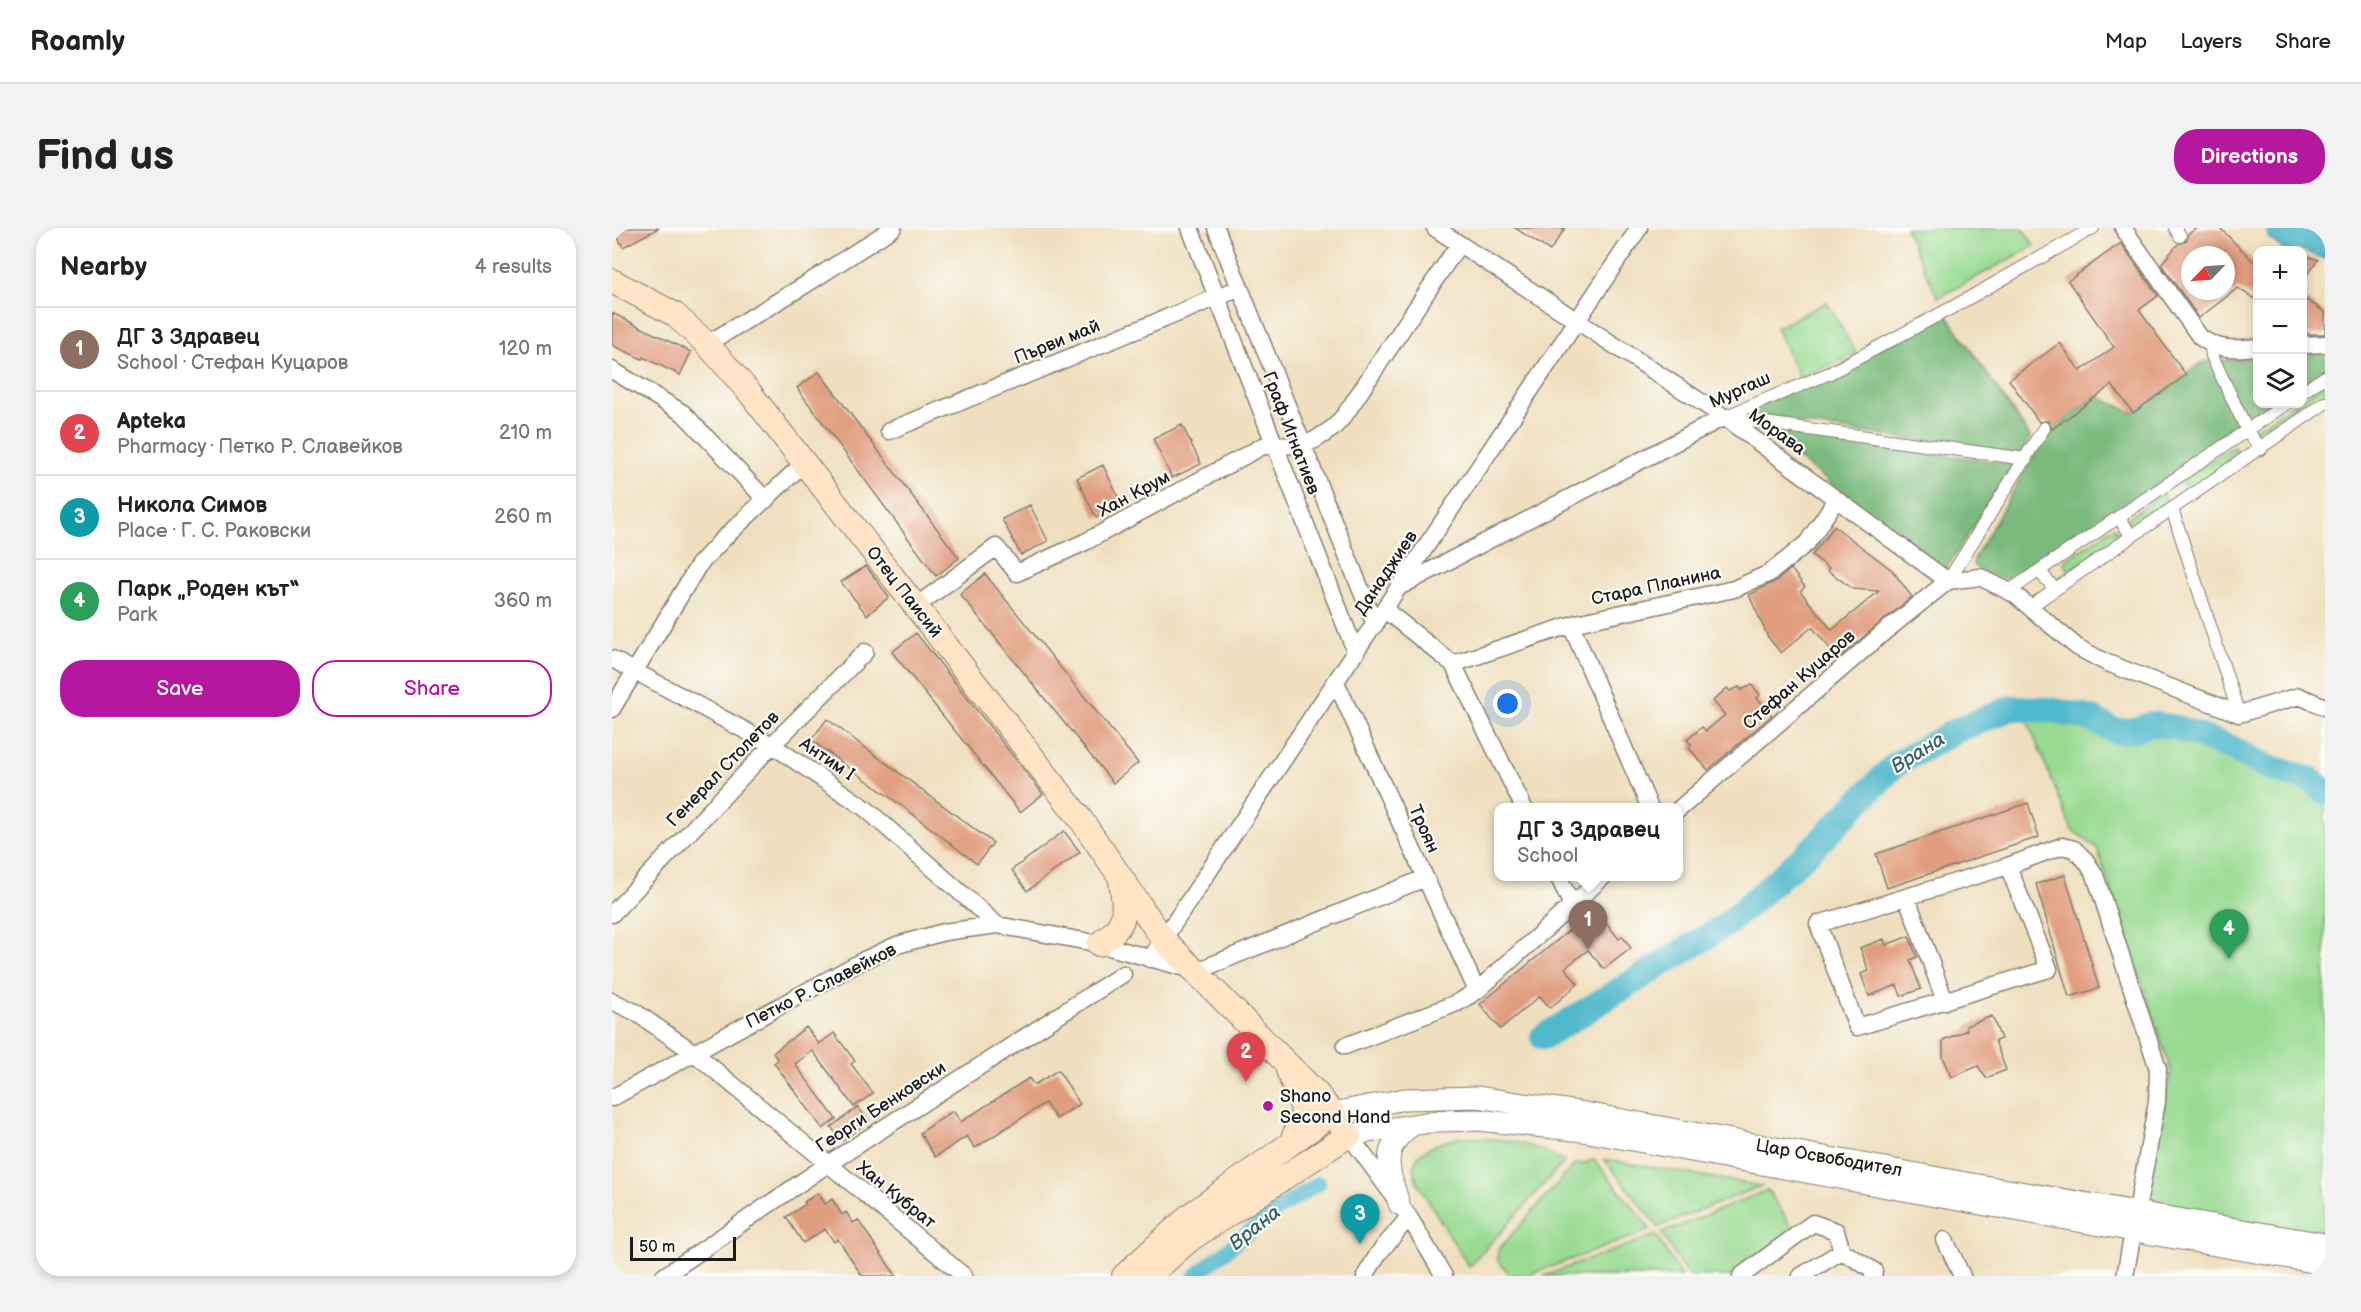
<!DOCTYPE html>
<html lang="en">
<head>
<meta charset="utf-8">
<style>
  :root { --surface:#fff; --page:#f2f2f2; --text:#222; --muted:#767676; --line:#e0e0e0; --accent:#b5179e }
  body { margin:0; font-family:"Balsamiq Sans",sans-serif; background:var(--page); color:var(--text) }
  .controls { position:absolute; right:18px; top:18px; display:grid; overflow:hidden; border-radius:12px; box-shadow:0 3px 9px #0003 }
  .controls button { width:54px; height:54px; display:grid; place-items:center; padding:0; border:0; border-bottom:2px solid var(--line); background:var(--surface); color:var(--text); font:30px sans-serif }
  .compass { position:absolute; left:1569px; top:18px; width:54px; height:54px; border-radius:50%; background:var(--surface); box-shadow:0 3px 9px #0003; rotate:245deg }
  .scale { position:absolute; left:18px; bottom:15px; width:106px; box-sizing:border-box; padding-left:6px; border:3px solid #1c1c1c; border-top:0; font-size:16px; line-height:21px; white-space:nowrap; color:#1c1c1c; -webkit-text-stroke:4px #fdfcf7; paint-order:stroke }
  .you { position:absolute; left:896px; top:476px; width:21px; height:21px; margin:-15px; border:4px solid #fff; border-radius:50%; background:#1a73e8; box-shadow:0 0 0 9px #1a73e833 }
  .badge { display:grid; place-items:center; width:39px; height:39px; border-radius:50%; background:var(--accent); color:#fff; font-size:20px; font-weight:700 }
  .pin { position:absolute; translate:-50% -50px; filter:drop-shadow(0 2px 3px #0008) }
  .pin::after { content:''; position:absolute; top:32px; width:21px; height:18px; background:inherit; clip-path:polygon(0 0,100% 0,50% 100%) }
  .popup { position:absolute; left:882px; top:575px; width:189px; height:78px; box-sizing:border-box; display:grid; place-content:center; border-radius:12px; background:var(--surface); filter:drop-shadow(0 2px 4px #0005); font-size:20px; white-space:nowrap; color:var(--muted) }
  .popup b { font-size:22px; color:var(--text) }
  .popup::after { content:''; position:absolute; left:50%; top:100%; margin-left:-12px; border:12px solid transparent; border-top-color:var(--surface) }
  .list { margin:0; padding:0; list-style:none }
  h2 { display:flex; justify-content:space-between; align-items:center; height:78px; margin:0; padding:0 24px; font-size:26px }
  h2 small { font-size:20px; font-weight:400; color:var(--muted) }
  .list li { display:grid; grid-template-columns:39px 1fr auto; gap:18px; align-items:center; box-sizing:border-box; height:84px; padding:0 24px; border-top:2px solid var(--line) }
  .list b { display:block; font-size:22px; white-space:nowrap }
  .list p { margin:0; font-size:20px; white-space:nowrap; color:var(--muted) }
  .list em { font-size:20px; font-style:normal; color:var(--muted) }
  .actions { display:flex; gap:12px; padding:18px 24px }
  .actions a { flex:1; padding:14px 0; border:2px solid var(--accent); border-radius:24px; text-align:center; font-size:21px; color:var(--accent) }
  .actions .main { background:var(--accent); color:#fff }
  .icon { flex:none; width:33px; height:33px; fill:none; stroke:currentColor; stroke-width:2; stroke-linecap:round; stroke-linejoin:round }
  .map { position:relative; flex:none; width:1713px; height:1048px; overflow:hidden; border-radius:24px }
  header { display:flex; align-items:center; gap:36px; box-sizing:border-box; height:84px; padding:0 30px; background:var(--surface); border-bottom:2px solid var(--line) }
  header strong { font-size:28px }
  nav { display:flex; gap:33px; margin-inline-start:auto; font-size:21px }
  .intro { display:flex; align-items:center; justify-content:space-between; box-sizing:border-box; height:144px; padding:0 36px }
  h1 { margin:0; font-size:42px }
  .button { padding:15px 27px; border-radius:24px; background:var(--accent); color:#fff; font-size:21px; font-weight:700 }
  main { display:flex; gap:36px; padding:0 36px }
  aside { flex:1; background:var(--surface); border-radius:24px; box-shadow:0 3px 9px #0003 }
  .map>svg:first-child { display:block }
</style>
</head>
<body>
<header>
<strong>Roamly</strong>
<nav><a>Map</a><a>Layers</a><a>Share</a></nav>
</header>
<div class="intro"><h1>Find us</h1><a class="button">Directions</a></div>
<main>
<aside>
<h2>Nearby<small>4 results</small></h2>
<ul class="list">
<li><span class="badge" style="background:#8d6e63">1</span><div><b>ДГ 3 Здравец</b><p>School · Стефан Куцаров</p></div><em>120 m</em></li>
<li><span class="badge" style="background:#e0444e">2</span><div><b>Apteka</b><p>Pharmacy · Петко Р. Славейков</p></div><em>210 m</em></li>
<li><span class="badge" style="background:#0f9aa8">3</span><div><b>Никола Симов</b><p>Place · Г. С. Раковски</p></div><em>260 m</em></li>
<li><span class="badge" style="background:#2e9e5b">4</span><div><b>Парк „Роден кът“</b><p>Park</p></div><em>360 m</em></li>
</ul>
<div class="actions"><a class="main">Save</a><a>Share</a></div>
</aside>
<div class="map">
<svg width="1713" height="1048" viewBox="0 0 1713 1048">
  <rect width="100%" height="100%" fill="#fdfcf7"/>
  <filter id="ink" filterUnits="userSpaceOnUse"><feTurbulence type="fractalNoise" baseFrequency=".0167" numOctaves="2"/><feDisplacementMap in="SourceGraphic" scale="12" xChannelSelector="R" yChannelSelector="G"/><feConvolveMatrix kernelMatrix="1 2 1 2 8 2 1 2 1" color-interpolation-filters="sRGB"/></filter>
  <filter id="wash" filterUnits="userSpaceOnUse"><feTurbulence type="fractalNoise" baseFrequency=".008" numOctaves="4" result="noise"/><feDisplacementMap in="SourceGraphic" scale="24" xChannelSelector="R" yChannelSelector="G"/><feGaussianBlur stdDeviation="1.35" result="paint"/><feColorMatrix in="noise" values="0 0 0 0 0 0 0 0 0 0 0 0 0 0 0 0 0 1.4 0 .05"/><feComposite in="paint" operator="in"/></filter>
  <g filter="url(#wash)">
    <rect width="100%" height="100%" fill="#efdfbf"/>
    <!-- green -->
    <path fill="#98da91" stroke="#5a7b56" stroke-width="1.5" d="M1293,0H1411L1422,18L1326,70Z
      M1215,74L1244,126L1188,150L1164,100Z
      M1713,155V169L1650,213L1642,202L1682,176H1690L1691,170Z
      M1621,218L1628,229L1577,264L1569,253Z
      M1550,265L1558,278L1522,302L1515,291Z
      M1502,299L1509,310L1457,342L1452,334Z
      M1411,482C1482,488 1561,499 1628,523C1654,532 1690,553 1713,568V1010L1529,980L1559,843L1485,620L1460,602Z
      M851,909C887,911 921,913 952,934L857,1039L806,956C804,950 801,944 802,937C805,919 836,912 851,909Z
      M982,931L1039,1002L914,1048L898,1047L886,1032V1022L963,936H972Z
      M992,931L1149,958L1046,999Z
      M1156,962L1182,1002L1122,1048H1076L1049,1005Z
      M1044,1007L1069,1048H932Z"/>
    <!-- forest -->
    <path fill="#7aba7b" stroke="#4b6b4c" stroke-width="1.5" d="M1335,87L1419,210L1409,226L1134,189L1130,185Z
      M1713,124V141L1691,156V126Z
      M1645,129L1646,176H1662L1405,353C1391,349 1370,348 1361,336L1363,329L1435,204L1486,168L1521,185L1591,134Z
      M1149,202L1402,236L1333,343Z"/>
    <!-- water -->
    <path fill="#4fb8cc" stroke="#366a74" stroke-width="1.5" d="M1656,0H1713V31L1690,22H1672L1656,9Z"/>
    <g fill="none" stroke-linecap="round" stroke-linejoin="round">
      <!-- canal -->
      <path stroke="#4fb8cc" stroke-width="15" d="M583,1048L660,985L707,955"/>
      <!-- river -->
      <path stroke="#4fb8cc" stroke-width="26" d="M931,809L1114,697L1202,619L1284,536L1345,502L1400,480L1438,482L1481,491L1503,503L1524,502L1539,496L1565,500L1617,519L1656,539L1699,552L1713,564"/>
    </g>
    <g id="blocks">
      <!-- building -->
      <path fill="#e09d7f" fill-rule="evenodd" d="M1,0H47L11,19Z
        M903,0H953L938,23Z
        M1586,0H1608L1646,38V73L1626,60L1587,90L1549,36L1566,16L1575,12L1576,6ZM1578,27H1614V63H1578Z
        M1509,15L1546,68L1527,82L1574,147L1521,185L1500,157L1440,201L1436,193L1427,194L1397,152L1448,115L1468,143L1502,119L1456,53Z
        M1690,27L1706,32L1690,54Z
        M1690,69L1713,84V106H1696L1690,102Z
        M0,85L79,124L68,147L31,129L30,131L0,117Z
        M207,144L347,330L324,348L185,160Z
        M570,197L589,236L560,250L541,211Z
        M491,237L510,277L484,290L465,250Z
        M418,277L436,313L409,327L390,291Z
        M1222,298L1280,342L1300,369L1226,430L1200,399L1169,425L1156,409L1137,367L1164,353L1179,341L1193,359L1188,363L1220,402L1267,363L1241,361L1215,342L1217,340L1200,327Z
        M254,338L277,369L255,387L229,354Z
        M373,346L526,535L501,555L348,366Z
        M304,405L431,566L408,584L280,424Z
        M1140,457L1148,467L1145,470L1160,487L1096,542L1077,520L1080,517L1075,512L1090,499L1094,503L1113,487L1101,473L1115,460L1118,463L1127,459L1129,462Z
        M215,491L381,615L365,636L294,581L199,512Z
        M1416,575L1427,609L1275,660L1264,626Z
        M452,603L468,624L415,663L400,642Z
        M1453,647L1487,760L1457,769L1424,656Z
        M983,681L1007,711L1010,708L1019,720L992,741L976,722L953,740L966,756L938,780L928,768L888,801L868,776Z
        M1297,708L1305,729L1298,732L1309,761L1289,768L1285,757L1257,768L1249,746L1257,743L1248,720L1272,711L1274,717Z
        M1380,788L1389,811L1383,813L1394,842L1374,850L1366,838L1340,849L1331,829V812L1355,802L1354,798Z
        M194,799L207,816L222,805L243,833L239,836L261,865L242,879L201,823L183,836L224,891L211,901L162,835L166,832L161,825Z
        M446,842L468,876L444,891L433,875L363,920L355,908L323,929L308,905L341,883L349,894L417,850L422,857Z
        M246,879L257,893L230,913L219,899Z
        M206,965L213,976L220,971L230,987L234,984L241,995L246,992L284,1048H250L226,1011L222,1014L213,1001L191,1015L174,989L194,976L192,974Z"/>
    </g>
  </g>
  <g filter="url(#ink)">
    <use href="#blocks" fill-opacity="0" stroke="#867e6e" stroke-width="1.5"/>
    <g fill="none" stroke-linecap="round" stroke-linejoin="round">
      <defs>
        <path id="pedestrian" d="M1563,0L1568,8
          M1599,117L1600,128L1635,202L1649,221
          M1690,164L1713,149
          M1112,189L1218,145L1341,79L1481,0
          M1116,190L1414,231
          M1560,281L1627,486
          M1506,289L1520,308
          M1427,343L1443,361
          M1336,353L1432,200
          M1397,363L1674,176
          M1416,380L1713,175"/>
        <path id="minor" d="M578,0L744,425
          M604,0L763,397
          M823,0L1112,189L1336,353
          M1511,0L1588,109C1606,123 1624,121 1646,119
          M95,116L193,57L281,0
          M1690,117L1713,116
          M0,142L71,185L154,272
          M277,203L628,60
          M1336,353L1368,349L1402,366L1465,419L1493,434L1627,486L1687,468L1713,479
          M791,357L1112,189
          M303,379L384,319L405,345L473,314L651,218L690,217L703,212L721,200L732,188L847,16
          M773,382L841,436L912,580
          M959,397L1038,580
          M0,431L160,517L253,580L385,697
          M841,436L964,395L1122,361L1158,345L1195,315L1224,272
          M724,454L865,763
          M0,481L86,338L110,312L192,235
          M1066,582L1271,405L1336,353
          M1396,638L1437,741L1245,799L1206,696L1396,638L1450,618L1462,621L1474,633L1483,647L1546,841L1545,874L1513,1048
          M946,648L960,677
          M1295,670L1333,773
          M0,686L160,517L253,424
          M538,731L1027,0
          M0,773L23,784L81,824L352,1048
          M733,818L845,775L865,763L992,648
          M0,870L252,732L285,717L332,704L385,697L483,715L585,743L813,650
          M737,907L797,989L832,1048
          M1333,1012L1350,1048
          M52,1048L216,936L511,746
          M753,1048L766,1026L797,989
          M1129,1048L1201,995L1224,1003L1230,1023L1262,1043L1261,1048
          M1189,1048L1230,1023"/>
        <path id="tertiary" d="M721,885L793,871L865,869L973,885L1354,955L1713,1016
          M737,907L825,893L865,892L971,903L1351,973L1713,1036
          M787,976C777,942 766,920 801,897"/>
        <path id="secondary" d="M0,53L62,86L95,116L138,165L470,593L551,711L706,867L737,907L577,1012L537,1048
          M487,716C516,696 514,686 509,653
          M676,842L690,878L691,888L679,915
          M512,1048L577,988L721,885"/>
      </defs>
      <!-- pedestrian casing -->
      <use href="#pedestrian" stroke="#867e6e" stroke-width="14"/>
      <!-- minor casing -->
      <use href="#minor" stroke="#867e6e" stroke-width="19"/>
      <!-- tertiary casing -->
      <use href="#tertiary" stroke="#867e6e" stroke-width="23"/>
      <!-- secondary casing -->
      <use href="#secondary" stroke="#867e6e" stroke-width="26"/>
      <!-- pedestrian -->
      <use href="#pedestrian" stroke="#fff" stroke-width="12"/>
      <!-- minor -->
      <use href="#minor" stroke="#fff" stroke-width="16"/>
      <!-- tertiary -->
      <use href="#tertiary" stroke="#fff" stroke-width="21"/>
      <!-- secondary -->
      <use href="#secondary" stroke="#ffe4c6" stroke-width="24"/>
    </g>
  </g>
  <!-- markers -->
  <circle fill="#b5179e" stroke="#fdfcf7" stroke-width="2" cx="656" cy="878" r="6"/>
  <g text-anchor="middle" dominant-baseline="central" stroke-width="4.5" stroke-linejoin="round" paint-order="stroke">
    <!-- street labels -->
    <g font-size="18" fill="#1c1c1c" stroke="#fdfcf7">
      <text transform="translate(445 114) rotate(-22)">Първи май</text>
      <text transform="translate(1128 162) rotate(-24)">Мургаш</text>
      <text transform="translate(1165 204) rotate(36)">Морава</text>
      <text transform="translate(679 205) rotate(69)">Граф Игнатиев</text>
      <text transform="translate(522 266) rotate(-28)">Хан Крум</text>
      <text transform="translate(774 345) rotate(-56)">Данаджиев</text>
      <text transform="translate(1044 358) rotate(-12)">Стара Планина</text>
      <text transform="translate(292 364) rotate(52)">Отец Паисий</text>
      <text transform="translate(1187 452) rotate(-41)">Стефан Куцаров</text>
      <text transform="translate(215 531) rotate(34)">Антим I</text>
      <text transform="translate(111 541) rotate(-46)">Генерал Столетов</text>
      <text transform="translate(812 601) rotate(66)">Троян</text>
      <text transform="translate(209 758) rotate(-27)">Петко Р. Славейков</text>
      <text transform="translate(269 879) rotate(-33)">Георги Бенковски</text>
      <text transform="translate(1217 930) rotate(10)">Цар Освободител</text>
      <text transform="translate(284 967) rotate(39)">Хан Кубрат</text>
    </g>
    <!-- poi labels -->
    <g font-size="18" fill="#1c1c1c" stroke="#fdfcf7" text-anchor="start">
      <text x="668" y="868">Shano<tspan x="668" dy="21">Second Hand</tspan></text>
    </g>
    <!-- water labels -->
    <g font-size="20" font-style="italic" fill="#33626b" stroke="#fdfcf7">
      <text transform="translate(1306 525) rotate(-32)">Врана</text>
      <text transform="translate(643 1000) rotate(-38)">Врана</text>
    </g>
  </g>
</svg>
<div class="controls">
<button>+</button>
<button>−</button>
<button><svg class="icon" aria-label="layers" viewBox="0 0 24 24"><path d="M12 4l9 5-9 5-9-5zM3 14l9 5 9-5"/></svg></button>
</div>
<svg class="compass" viewBox="-18 -18 36 36"><path d="M0-13l5 13h-10z" fill="#e53935"/><path d="M0 13l5-13h-10z" fill="#767676"/></svg>
<div class="scale">50 m</div>
<div class="you"></div>
<div class="pin badge" style="left:976px;top:722px;background:#8d6e63">1</div>
<div class="popup"><b>ДГ 3 Здравец</b>School</div>
<div class="pin badge" style="left:634px;top:854px;background:#e0444e">2</div>
<div class="pin badge" style="left:748px;top:1016px;background:#0f9aa8">3</div>
<div class="pin badge" style="left:1617px;top:731px;background:#2e9e5b">4</div>
</div>
</main>
</body>
</html>
